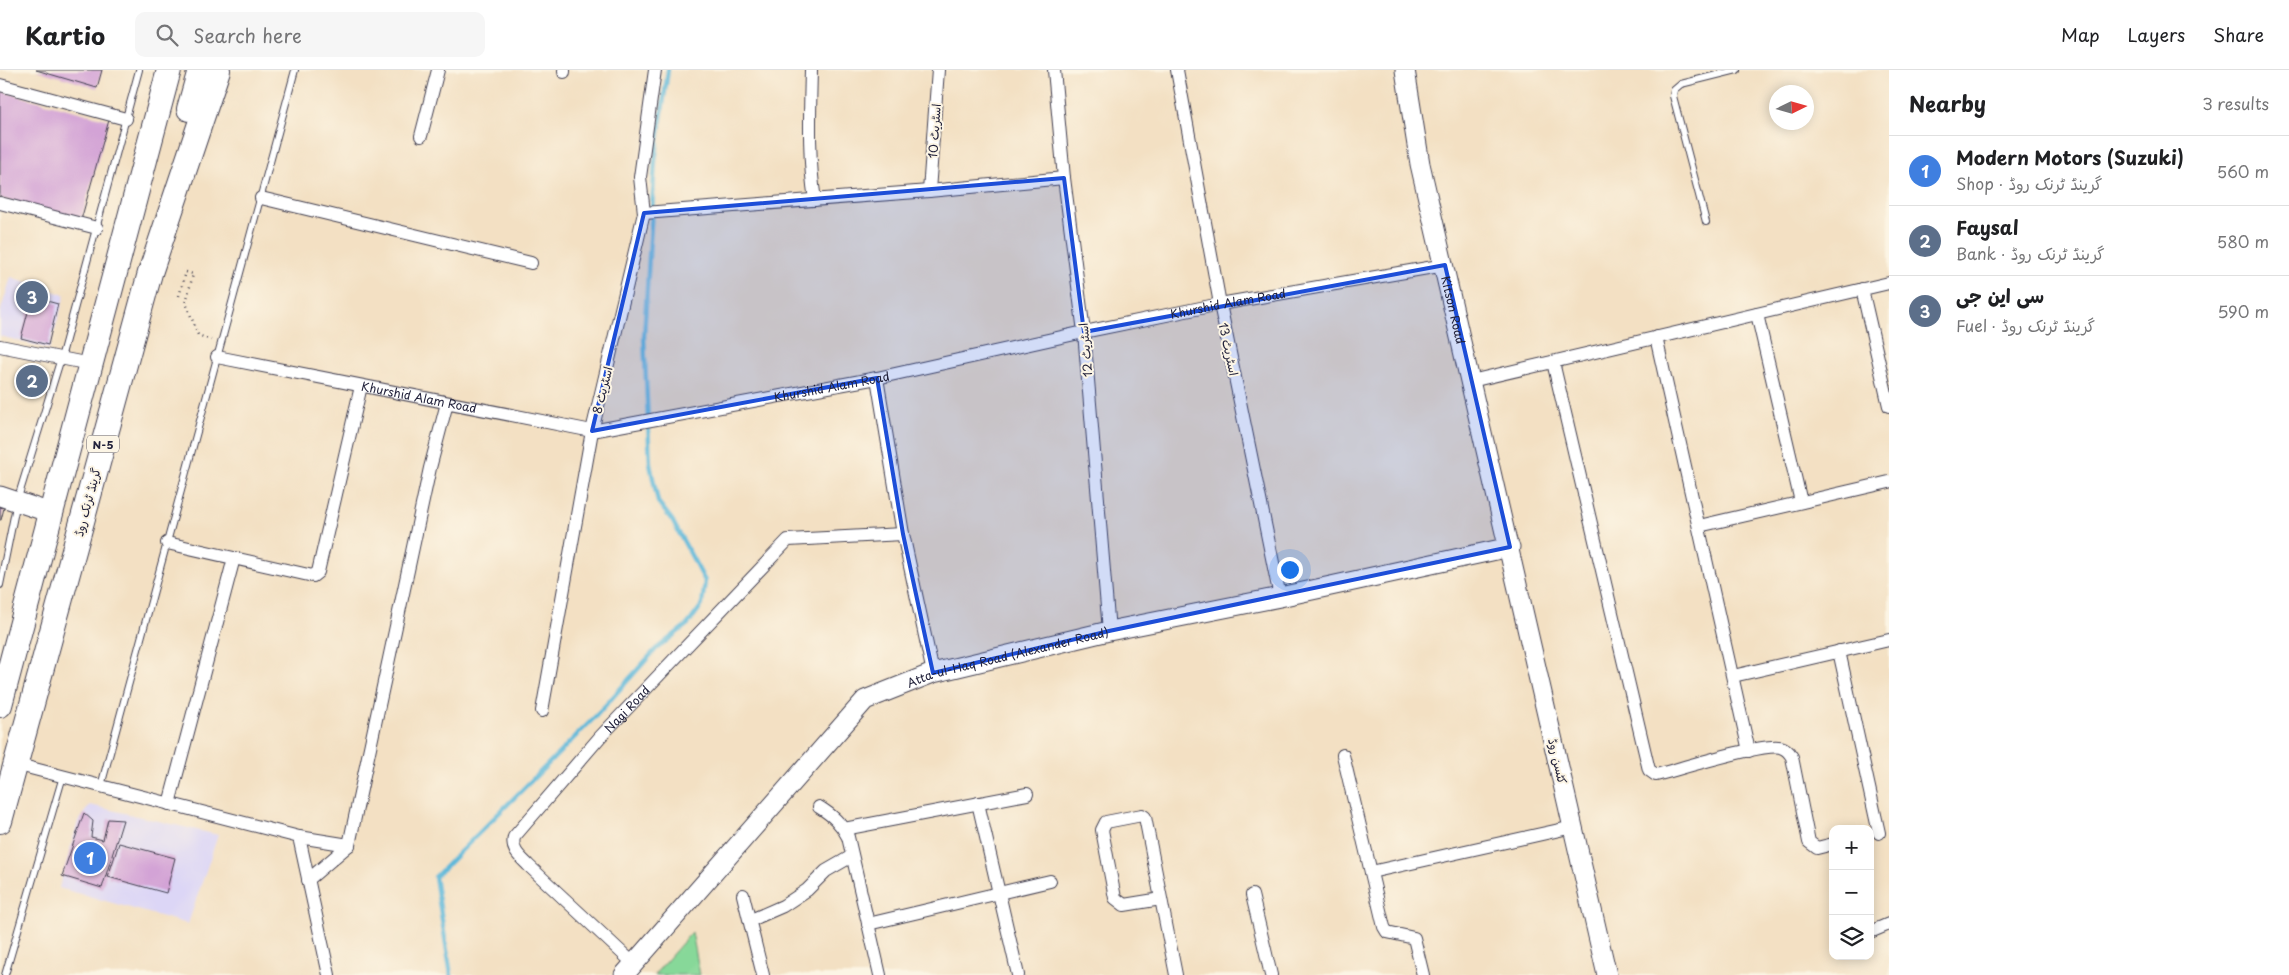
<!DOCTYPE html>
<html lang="en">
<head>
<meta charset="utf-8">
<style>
  :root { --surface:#fff; --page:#f6f6f6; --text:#202124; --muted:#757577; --line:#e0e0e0; --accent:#db2777 }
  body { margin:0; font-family:"Playpen Sans","Playpen Sans Arabic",sans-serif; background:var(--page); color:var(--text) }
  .controls { position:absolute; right:15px; bottom:15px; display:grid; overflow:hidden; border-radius:10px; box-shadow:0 2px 12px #0003 }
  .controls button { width:45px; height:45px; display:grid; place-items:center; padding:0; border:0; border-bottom:1px solid var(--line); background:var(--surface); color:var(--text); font:25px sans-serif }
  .compass { position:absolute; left:1769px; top:15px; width:45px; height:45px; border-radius:50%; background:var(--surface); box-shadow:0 2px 12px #0003; rotate:85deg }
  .you { position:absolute; left:1289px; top:499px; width:18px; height:18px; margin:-12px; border:4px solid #fff; border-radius:50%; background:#1a73e8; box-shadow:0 0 0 8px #1a73e833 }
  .badge { display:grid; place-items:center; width:32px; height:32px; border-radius:50%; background:var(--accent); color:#fff; font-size:16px; font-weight:700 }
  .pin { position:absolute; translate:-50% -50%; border:2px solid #fff; box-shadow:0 1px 5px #0006 }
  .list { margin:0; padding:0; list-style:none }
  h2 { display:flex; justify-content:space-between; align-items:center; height:65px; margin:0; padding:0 20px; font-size:21px }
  h2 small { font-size:16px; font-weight:400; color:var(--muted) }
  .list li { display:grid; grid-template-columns:32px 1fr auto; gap:15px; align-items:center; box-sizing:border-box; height:70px; padding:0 20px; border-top:1px solid var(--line) }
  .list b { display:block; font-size:19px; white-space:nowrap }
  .list p { margin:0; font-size:16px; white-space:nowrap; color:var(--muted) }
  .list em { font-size:16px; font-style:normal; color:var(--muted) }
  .icon { flex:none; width:28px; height:28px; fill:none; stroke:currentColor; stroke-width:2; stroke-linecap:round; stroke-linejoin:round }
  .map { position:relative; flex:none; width:1889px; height:905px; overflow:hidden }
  header { display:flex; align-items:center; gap:30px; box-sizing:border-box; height:70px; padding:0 25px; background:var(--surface); border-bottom:1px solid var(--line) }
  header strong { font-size:24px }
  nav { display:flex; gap:28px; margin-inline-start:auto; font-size:18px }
  .search { width:350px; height:45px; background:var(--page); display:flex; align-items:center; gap:12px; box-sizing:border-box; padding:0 18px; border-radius:10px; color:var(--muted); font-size:19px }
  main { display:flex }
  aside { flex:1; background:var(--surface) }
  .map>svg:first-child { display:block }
</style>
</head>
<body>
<header>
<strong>Kartio</strong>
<div class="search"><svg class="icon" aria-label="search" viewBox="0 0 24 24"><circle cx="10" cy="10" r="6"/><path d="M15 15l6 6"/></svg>Search here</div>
<nav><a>Map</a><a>Layers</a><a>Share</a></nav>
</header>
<main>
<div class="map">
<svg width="1889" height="905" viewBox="0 0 1889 905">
  <rect width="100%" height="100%" fill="#fcf5e5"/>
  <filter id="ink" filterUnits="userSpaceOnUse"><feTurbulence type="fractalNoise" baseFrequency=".02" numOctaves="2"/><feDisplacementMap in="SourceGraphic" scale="10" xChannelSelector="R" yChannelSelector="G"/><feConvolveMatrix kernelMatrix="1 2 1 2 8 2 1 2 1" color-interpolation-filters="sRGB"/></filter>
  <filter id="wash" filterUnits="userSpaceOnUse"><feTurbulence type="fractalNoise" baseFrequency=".0096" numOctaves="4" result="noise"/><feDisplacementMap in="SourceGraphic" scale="20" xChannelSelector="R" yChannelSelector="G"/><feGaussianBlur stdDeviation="1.12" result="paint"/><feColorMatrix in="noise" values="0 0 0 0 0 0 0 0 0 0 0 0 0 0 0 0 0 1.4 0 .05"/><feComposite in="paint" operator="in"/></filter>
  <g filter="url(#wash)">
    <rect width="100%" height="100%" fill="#f3e0c3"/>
    <!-- built -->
    <path fill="#dcd6f6" d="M11,207L65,225L49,279L0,266V243Z
      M90,735L218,765L188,854L59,818L78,751Z"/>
    <!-- green -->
    <path fill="#87d899" stroke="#547d6a" d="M692,862L700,905H654Z"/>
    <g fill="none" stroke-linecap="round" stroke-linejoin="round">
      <!-- stream -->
      <path stroke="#5bb7d9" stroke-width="4.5" d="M451,905L435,807L594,648L656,579L688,554L702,535L705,511L672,450L658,432L650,394L644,267L655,91L668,0"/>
    </g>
    <g id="blocks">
      <!-- building -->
      <path fill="#d3a3d6" d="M36,0H102L97,18Z
        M0,21L109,50L81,150L0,128Z
        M32,227L58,234L48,275L21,268Z
        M0,437L4,438L1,450H0Z
        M84,743L93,751L91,767L103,770L108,749L123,750L102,818L62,806Z
        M119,773L175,788L166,823L108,807Z"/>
    </g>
  </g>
  <g filter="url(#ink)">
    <use href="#blocks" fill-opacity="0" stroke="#413e4f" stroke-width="1"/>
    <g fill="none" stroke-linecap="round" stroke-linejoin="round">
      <defs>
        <path id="lane" d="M1706,152L1673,26L1674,20L1681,14L1737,0
          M0,515L17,431L61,288L139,0
          M101,716L295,0
          M5,905L63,706"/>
        <g id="street">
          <path d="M811,0C810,44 808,86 815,130"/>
          <path d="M1054,0L1064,108L1084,262L1109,561"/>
          <path d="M1177,0L1220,234L1280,527"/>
          <path d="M564,2V0"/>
          <path d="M0,15L126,49"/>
          <path d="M421,66L438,0"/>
          <path d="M929,121L938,0"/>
          <path d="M261,128L531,193"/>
          <path d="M0,133L97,158"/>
          <path d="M644,143L929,121L1064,108"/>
          <path d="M1862,219L1889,336"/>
          <path d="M1757,244L1801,432"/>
          <path d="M1656,267L1749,681"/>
          <path d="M0,276L90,294"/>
          <path id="s1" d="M217,287L592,361L877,308L1084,262L1220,234L1445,195"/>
          <path d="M1553,292L1649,700L1656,705C1679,699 1762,673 1780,677C1786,678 1789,682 1792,687L1809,772L1817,778L1833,774"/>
          <path d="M877,308L903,464L933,603"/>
          <path d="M1471,311L1889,213"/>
          <path d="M1699,456L1889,412"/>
          <path d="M167,473L313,506L318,502L361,316"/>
          <path d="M1839,581L1879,763"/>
          <path d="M1733,606L1889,570"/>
          <path d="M542,641L592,361L644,143L640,107L655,0"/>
          <path d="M1343,685L1384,857L1387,862L1414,868L1423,905"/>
          <path d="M15,694L299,767L349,775"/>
          <path d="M978,733L1018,905"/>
          <path d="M169,734L234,488"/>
          <path d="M819,737C832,745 841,753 848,767L880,905"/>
          <path d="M844,759L1027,724"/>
          <path d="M299,767L329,905"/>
          <path d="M1371,802L1573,757"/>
          <path d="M308,810L349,775L430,398L447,333"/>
          <path d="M743,825L763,905"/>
          <path d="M1252,825L1271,905"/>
          <path d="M1161,829L1124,835L1115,828L1102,760L1106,752L1142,745L1145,747L1176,905"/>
          <path d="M751,850L783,836L807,820L826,801L852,786"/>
          <path d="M868,854L1050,811"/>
          <path d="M1870,862L1889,854"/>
          <path id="s2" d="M634,894L528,795C519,786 511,780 514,767L600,667L788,470L903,464"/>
        </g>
        <g id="secondary">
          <path id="s3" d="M1405,0L1420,94L1607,905"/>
          <path d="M0,426L51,443"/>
          <path id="s4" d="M624,905L865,630L933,603L1109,561L1280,527L1510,477"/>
        </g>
        <path id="highway" d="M189,39L200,0
          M0,635L169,0
          M0,751L150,203L218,0"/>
      </defs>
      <!-- lane casing -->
      <use href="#lane" stroke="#413e4f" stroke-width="8"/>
      <!-- street casing -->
      <use href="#street" stroke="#413e4f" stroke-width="14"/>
      <!-- secondary casing -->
      <use href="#secondary" stroke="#413e4f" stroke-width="21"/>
      <!-- highway casing -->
      <use href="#highway" stroke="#413e4f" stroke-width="26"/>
      <!-- path -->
      <path stroke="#413e4f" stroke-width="2.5" stroke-dasharray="1 4" stroke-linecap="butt" d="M179,226L186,202L193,204L186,233L198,265L211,270"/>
      <!-- lane -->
      <use href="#lane" stroke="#fff" stroke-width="6"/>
      <!-- street -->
      <use href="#street" stroke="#fff" stroke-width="12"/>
      <!-- secondary -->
      <use href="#secondary" stroke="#fff" stroke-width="19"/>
      <!-- highway -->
      <use href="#highway" stroke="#fff" stroke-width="24"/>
    </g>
  </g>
  <!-- marked area -->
  <path fill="#1d4ed8" fill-opacity="0.2" stroke="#1d4ed8" stroke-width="4" stroke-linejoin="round" d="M1064,108L1084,262L1445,195L1510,477L1109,561L933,603L903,464L877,308L592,361L644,143Z"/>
  <g text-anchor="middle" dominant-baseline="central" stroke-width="4" stroke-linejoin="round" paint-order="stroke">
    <!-- shield labels -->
    <rect fill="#fcf5e5" stroke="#63616e" stroke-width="1" x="87" y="365.5" width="32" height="17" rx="4"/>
    <g font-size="11" font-weight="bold" fill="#22223b">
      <text x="103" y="374">N-5</text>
    </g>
    <!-- street labels -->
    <g font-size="12" fill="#22223b" stroke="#fcf5e5">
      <text transform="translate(934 61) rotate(-86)">اسٹریٹ 10</text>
      <text stroke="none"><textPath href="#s1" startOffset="1031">Khurshid Alam Road</textPath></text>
      <text stroke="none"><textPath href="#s3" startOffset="245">Kitson Road</textPath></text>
      <text transform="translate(1229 279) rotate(78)">اسٹریٹ 13</text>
      <text transform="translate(1085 280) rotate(-95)">اسٹریٹ 12</text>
      <text stroke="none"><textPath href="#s1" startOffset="626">Khurshid Alam Road</textPath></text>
      <text transform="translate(602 320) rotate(-76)">اسٹریٹ 8</text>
      <text stroke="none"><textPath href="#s1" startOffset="206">Khurshid Alam Road</textPath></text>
      <text transform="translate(87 432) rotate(-75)">گرینڈ ٹرنک روڈ</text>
      <text stroke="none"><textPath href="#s4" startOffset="515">Atta-ul-Haq Road (Alexander Road)</textPath></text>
      <text stroke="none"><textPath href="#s2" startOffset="349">Nagi Road</textPath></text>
      <text transform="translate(1558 691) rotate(77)">کٹسن روڈ</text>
    </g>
  </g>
</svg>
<div class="controls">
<button>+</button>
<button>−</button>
<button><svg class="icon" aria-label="layers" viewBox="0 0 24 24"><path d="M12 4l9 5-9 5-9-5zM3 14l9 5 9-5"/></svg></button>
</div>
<svg class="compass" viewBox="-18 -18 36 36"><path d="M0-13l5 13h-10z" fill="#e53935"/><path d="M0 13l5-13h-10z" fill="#757577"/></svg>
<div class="you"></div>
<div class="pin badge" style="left:90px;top:788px;background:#3f7fe0">1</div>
<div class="pin badge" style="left:32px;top:311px;background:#5c6f8a">2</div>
<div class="pin badge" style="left:32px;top:227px;background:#5c6f8a">3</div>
</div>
<aside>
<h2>Nearby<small>3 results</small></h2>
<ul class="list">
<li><span class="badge" style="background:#3f7fe0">1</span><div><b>Modern Motors (Suzuki)</b><p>Shop · گرینڈ ٹرنک روڈ</p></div><em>560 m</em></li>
<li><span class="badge" style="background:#5c6f8a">2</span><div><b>Faysal</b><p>Bank · گرینڈ ٹرنک روڈ</p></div><em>580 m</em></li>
<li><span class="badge" style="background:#5c6f8a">3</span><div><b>سی این جی</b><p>Fuel · گرینڈ ٹرنک روڈ</p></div><em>590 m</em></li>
</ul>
</aside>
</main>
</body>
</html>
